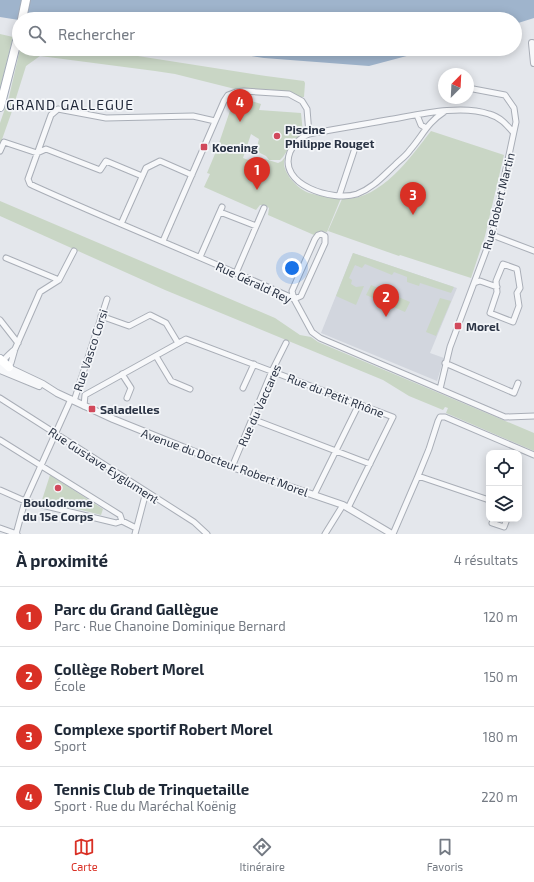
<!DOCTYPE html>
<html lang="fr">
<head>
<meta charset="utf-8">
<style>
  :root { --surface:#fff; --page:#f6f6f7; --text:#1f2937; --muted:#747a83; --line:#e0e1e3; --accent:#d93025 }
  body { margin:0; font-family:"Exo 2",sans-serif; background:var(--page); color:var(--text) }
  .controls { position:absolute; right:12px; bottom:12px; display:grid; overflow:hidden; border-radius:8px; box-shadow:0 2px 10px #0003 }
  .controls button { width:36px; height:36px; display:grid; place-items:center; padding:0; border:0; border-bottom:1px solid var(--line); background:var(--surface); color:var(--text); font:20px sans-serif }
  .compass { position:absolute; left:438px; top:68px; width:36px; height:36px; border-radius:50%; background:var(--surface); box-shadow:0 2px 10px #0003; rotate:24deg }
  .you { position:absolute; left:292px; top:268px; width:14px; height:14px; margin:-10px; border:3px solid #fff; border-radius:50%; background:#1a73e8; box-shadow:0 0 0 6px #1a73e833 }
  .badge { display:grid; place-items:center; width:26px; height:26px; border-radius:50%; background:var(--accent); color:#fff; font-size:13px; font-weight:700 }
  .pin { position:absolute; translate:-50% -33px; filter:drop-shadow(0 1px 2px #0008) }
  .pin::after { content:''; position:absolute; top:21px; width:14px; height:12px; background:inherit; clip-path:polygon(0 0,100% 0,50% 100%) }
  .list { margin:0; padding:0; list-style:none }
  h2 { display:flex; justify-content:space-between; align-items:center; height:52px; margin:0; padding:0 16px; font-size:17px }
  h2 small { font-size:13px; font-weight:400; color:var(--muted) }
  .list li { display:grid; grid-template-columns:26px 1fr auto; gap:12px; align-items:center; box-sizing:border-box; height:60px; padding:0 16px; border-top:1px solid var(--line) }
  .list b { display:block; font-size:15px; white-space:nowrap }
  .list p { margin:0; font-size:13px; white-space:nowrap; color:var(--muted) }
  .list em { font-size:13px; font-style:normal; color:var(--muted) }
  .icon { flex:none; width:22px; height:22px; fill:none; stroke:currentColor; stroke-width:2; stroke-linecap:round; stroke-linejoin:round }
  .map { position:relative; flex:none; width:534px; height:534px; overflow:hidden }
  .search { position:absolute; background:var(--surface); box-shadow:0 2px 10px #0003; left:12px; right:12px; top:12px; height:44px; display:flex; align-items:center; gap:10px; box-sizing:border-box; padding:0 14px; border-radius:22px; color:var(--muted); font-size:15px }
  .sheet { height:292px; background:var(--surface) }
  nav { display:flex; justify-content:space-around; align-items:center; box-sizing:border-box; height:56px; border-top:1px solid var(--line); background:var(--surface); font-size:11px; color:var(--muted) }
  nav a { display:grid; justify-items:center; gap:2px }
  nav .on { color:var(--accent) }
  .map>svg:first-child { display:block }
</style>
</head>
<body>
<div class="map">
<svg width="534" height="534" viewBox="0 0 534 534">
  <rect width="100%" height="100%" fill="#e4e7ec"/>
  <!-- built -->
  <path fill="#d2d6de" d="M353,253L457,288L430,353L444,358L437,381L321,333Z"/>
  <!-- green -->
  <path fill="#c9d6c5" d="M0,34L13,37L0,89Z
    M20,49H93L266,76L304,81L305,83L304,97H300L289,92L265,89H235L175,74L155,71L40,56L26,66L11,114L0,145V123L9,97Z
    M235,96L261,104L259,110L301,113L303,133L294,140L283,157L280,160H269L266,156L256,151L259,139L251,134L243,158L261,165L265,159L278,163L282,161L285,157C285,159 284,161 284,162C283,174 299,190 309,193C319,196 331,198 341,198L327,232L319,231L314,235L268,215L269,208L265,205H260L256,210L204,187L210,174L207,173L217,149Z
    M431,131L504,155L485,236L471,278L400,255L399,256L328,231L342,199C380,201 410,158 431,131Z
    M0,201L275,318L300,335L311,337L318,342L534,433V451L446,413L448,408L445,407L443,410L409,396L383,380L165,290L0,216Z
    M353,253L454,287L451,293L420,283L419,286L407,282V277L394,272L392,275L365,264L362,268L355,265L349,278L352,280L351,284L356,287L364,286L356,305L336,296Z
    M371,285L410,302L405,312L366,295Z
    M440,298L451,301L436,336L426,332Z
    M50,475L103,509L101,515L42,500Z"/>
  <!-- water -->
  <path fill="#9fb4cc" d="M0,0H534V18L515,24V19L19,20L0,17Z
    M208,49H433L369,66L264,58Z"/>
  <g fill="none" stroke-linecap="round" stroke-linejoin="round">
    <defs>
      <path id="minor" d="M444,112C427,123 423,135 410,150C406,156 400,160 395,165C383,176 373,188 357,194C333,202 277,185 290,152C294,143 299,138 309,134C335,129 361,125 387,120C417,115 460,104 489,114C500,117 506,124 513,132
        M417,115L421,125L426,128
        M215,121L193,116L106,118L58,109L51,115L28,179L30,184L34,186C118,224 204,258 288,296L294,299L312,332L320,338L505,417L534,416
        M0,151L4,142L37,153L46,149L100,170L106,161L142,176
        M339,196L355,148
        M220,212L256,226
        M121,224L146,168L160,161L192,175
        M321,234L325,236V243L301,296L294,299L292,291L315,239L318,235Z
        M492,235L534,251
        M163,241L224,101L228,95L236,92L244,91L289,94L302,101L307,109L309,134
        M200,257L222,207
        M6,258L59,280
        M503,264L517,269L520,288L517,293L519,306L513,322L490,313L497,292L496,281Z
        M236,273L264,208
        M474,283L480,281L497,287
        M101,316L129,326L150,315L166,323L178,343
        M0,320L18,343
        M156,356L171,381L190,389
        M445,363L514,393L518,383
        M6,368L11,363L15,349L40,292L59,280L74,251
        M0,369C2,360 8,355 15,349
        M122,374L131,388L127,398
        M243,388L254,364
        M440,389L450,347L492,235L516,122L514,108L505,95L468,88
        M0,398L194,522L207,534
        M74,401L107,299
        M84,406L85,395L186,339L393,417L348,508
        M252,419L370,464
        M0,440L120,515L122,521
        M232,467L272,371L286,343
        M418,476L489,500
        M0,490L25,501L116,523L122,521L136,528
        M314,495L359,404
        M492,523L504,527L507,519
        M0,528L17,534
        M16,534L25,501L71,399
        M135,534L146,492
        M325,534L343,505
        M393,534L418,476L429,449L438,421L440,417H445L534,455"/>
      <path id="tertiary" d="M532,43L534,63
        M5,366L43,384L57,393L113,419L232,467L343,505L392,534
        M0,370L39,386"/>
      <path id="primary" d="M22,19L26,0
        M0,107L19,33
        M0,359L9,367"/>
    </defs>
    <!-- minor casing -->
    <use href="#minor" stroke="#a9aeb7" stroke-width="7"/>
    <!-- tertiary casing -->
    <use href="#tertiary" stroke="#a9aeb7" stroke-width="8"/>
    <!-- primary casing -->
    <use href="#primary" stroke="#a3abb8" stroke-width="10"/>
    <!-- minor -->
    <use href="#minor" stroke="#f7f8fa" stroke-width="5"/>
    <!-- tertiary -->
    <use href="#tertiary" stroke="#f7f8fa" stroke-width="6"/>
    <!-- primary -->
    <use href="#primary" stroke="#fff" stroke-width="8"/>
  </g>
  <!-- markers -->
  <g fill="#d1495b" stroke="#f4f6f9" stroke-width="1.5">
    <circle cx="277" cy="136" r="4"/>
    <rect x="200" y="143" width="8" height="8" rx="2"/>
    <rect x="454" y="322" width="8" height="8" rx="2"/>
    <rect x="88" y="405" width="8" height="8" rx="2"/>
    <circle cx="58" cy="488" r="4"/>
  </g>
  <g text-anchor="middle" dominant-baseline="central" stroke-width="3.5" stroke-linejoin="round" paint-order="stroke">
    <!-- poi labels -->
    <g font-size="12" font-weight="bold" fill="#2b3445" stroke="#f4f6f9" text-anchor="start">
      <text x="285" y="129">Piscine<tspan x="285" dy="14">Philippe Rouget</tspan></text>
      <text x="212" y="147">Koening</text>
      <text x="466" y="326">Morel</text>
      <text x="100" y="409">Saladelles</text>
      <text x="58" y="502" text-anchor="middle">Boulodrome<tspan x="58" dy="14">du 15e Corps</tspan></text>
    </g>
    <!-- street labels -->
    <g font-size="12" fill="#2b3445" stroke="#f4f6f9">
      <text transform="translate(498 201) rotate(-76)">Rue Robert Martin</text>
      <text transform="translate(254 282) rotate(25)">Rue Gérald Rey</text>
      <text transform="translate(90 350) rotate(-72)">Rue Vasco Corsi</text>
      <text transform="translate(336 395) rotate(21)">Rue du Petit Rhône</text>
      <text transform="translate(259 405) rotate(-66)">Rue du Vaccares</text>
      <text transform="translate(225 462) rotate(20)">Avenue du Docteur Robert Morel</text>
      <text transform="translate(104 465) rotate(33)">Rue Gustave Eyglument</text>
    </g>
    <!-- quarter labels -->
    <g font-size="14" letter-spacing="1" fill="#1d2536" stroke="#f4f6f9">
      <text x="70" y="104">GRAND GALLEGUE</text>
    </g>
  </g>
</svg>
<div class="controls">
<button><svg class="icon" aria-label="locate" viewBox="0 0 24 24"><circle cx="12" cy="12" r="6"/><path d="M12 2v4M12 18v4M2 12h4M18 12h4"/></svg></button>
<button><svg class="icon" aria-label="layers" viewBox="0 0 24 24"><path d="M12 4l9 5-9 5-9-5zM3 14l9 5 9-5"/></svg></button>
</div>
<svg class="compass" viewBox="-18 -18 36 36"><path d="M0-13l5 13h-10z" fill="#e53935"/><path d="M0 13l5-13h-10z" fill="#747a83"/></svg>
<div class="you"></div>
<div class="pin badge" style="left:257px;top:190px">1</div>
<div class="pin badge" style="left:386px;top:317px">2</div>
<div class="pin badge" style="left:413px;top:215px">3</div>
<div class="pin badge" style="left:240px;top:122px">4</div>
<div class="search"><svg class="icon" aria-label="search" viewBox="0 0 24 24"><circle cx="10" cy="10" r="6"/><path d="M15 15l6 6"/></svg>Rechercher</div>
</div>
<section class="sheet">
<h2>À proximité<small>4 résultats</small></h2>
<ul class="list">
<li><span class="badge">1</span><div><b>Parc du Grand Gallègue</b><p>Parc · Rue Chanoine Dominique Bernard</p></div><em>120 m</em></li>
<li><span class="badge">2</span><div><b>Collège Robert Morel</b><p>École</p></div><em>150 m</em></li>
<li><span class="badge">3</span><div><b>Complexe sportif Robert Morel</b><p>Sport</p></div><em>180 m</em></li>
<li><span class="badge">4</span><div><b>Tennis Club de Trinquetaille</b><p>Sport · Rue du Maréchal Koënig</p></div><em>220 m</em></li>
</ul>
</section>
<nav>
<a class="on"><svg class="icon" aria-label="map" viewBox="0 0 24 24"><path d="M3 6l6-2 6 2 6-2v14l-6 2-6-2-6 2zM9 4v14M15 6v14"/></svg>Carte</a>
<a><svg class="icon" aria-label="directions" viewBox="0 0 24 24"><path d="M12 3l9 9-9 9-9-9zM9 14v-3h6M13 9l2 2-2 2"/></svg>Itinéraire</a>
<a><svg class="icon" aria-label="saved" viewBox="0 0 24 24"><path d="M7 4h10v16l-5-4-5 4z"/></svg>Favoris</a>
</nav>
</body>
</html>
